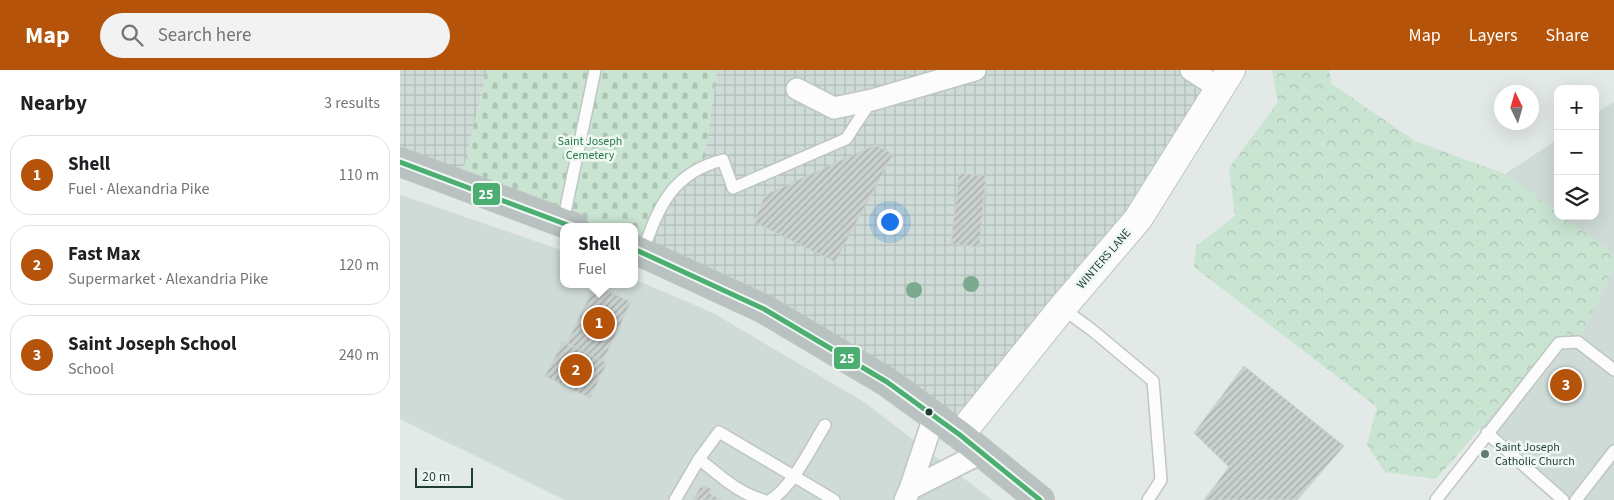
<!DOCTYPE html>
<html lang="en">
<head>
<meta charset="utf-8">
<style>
  :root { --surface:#fff; --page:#f2f2f2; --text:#202124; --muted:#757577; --line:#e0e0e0; --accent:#b45309 }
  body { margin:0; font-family:"Source Sans 3",sans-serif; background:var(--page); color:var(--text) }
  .controls { position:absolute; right:15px; top:15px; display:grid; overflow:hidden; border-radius:10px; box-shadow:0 5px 20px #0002 }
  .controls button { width:45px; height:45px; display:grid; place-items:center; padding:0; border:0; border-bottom:1px solid var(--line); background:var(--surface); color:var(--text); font:25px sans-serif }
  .compass { position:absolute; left:1094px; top:15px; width:45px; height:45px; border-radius:50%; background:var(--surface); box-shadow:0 5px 20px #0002; rotate:355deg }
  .scale { position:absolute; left:15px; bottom:12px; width:58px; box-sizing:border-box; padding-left:5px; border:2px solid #1f3d35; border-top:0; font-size:14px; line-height:18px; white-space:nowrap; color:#1f3d35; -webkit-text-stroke:4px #f0f8f4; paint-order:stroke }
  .you { position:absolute; left:489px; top:151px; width:18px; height:18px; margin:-12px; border:4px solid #fff; border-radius:50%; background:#1a73e8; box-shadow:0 0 0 8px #1a73e833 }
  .badge { display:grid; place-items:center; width:32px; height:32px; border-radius:50%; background:var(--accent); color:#fff; font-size:16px; font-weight:700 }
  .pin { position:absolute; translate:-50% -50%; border:2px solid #fff; box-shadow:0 1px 5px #0006 }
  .popup { position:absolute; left:160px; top:153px; width:78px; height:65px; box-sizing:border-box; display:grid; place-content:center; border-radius:10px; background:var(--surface); filter:drop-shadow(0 1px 4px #0005); font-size:16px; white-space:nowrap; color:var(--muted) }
  .popup b { font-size:19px; color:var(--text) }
  .popup::after { content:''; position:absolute; left:50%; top:100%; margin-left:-10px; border:10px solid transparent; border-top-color:var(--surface) }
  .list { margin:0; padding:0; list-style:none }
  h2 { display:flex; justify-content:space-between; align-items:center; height:65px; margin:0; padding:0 20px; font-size:21px }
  h2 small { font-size:16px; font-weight:400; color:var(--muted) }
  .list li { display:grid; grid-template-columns:32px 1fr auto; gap:15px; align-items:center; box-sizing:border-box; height:80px; margin:0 10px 10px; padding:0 10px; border:1px solid var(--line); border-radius:20px }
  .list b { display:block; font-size:19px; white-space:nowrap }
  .list p { margin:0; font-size:16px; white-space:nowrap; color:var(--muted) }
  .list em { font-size:16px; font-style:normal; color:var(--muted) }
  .icon { flex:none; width:28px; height:28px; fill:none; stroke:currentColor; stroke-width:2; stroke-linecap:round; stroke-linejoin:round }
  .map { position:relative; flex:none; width:1214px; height:430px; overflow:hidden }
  header { display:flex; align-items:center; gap:30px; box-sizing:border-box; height:70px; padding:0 25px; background:var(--accent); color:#fff }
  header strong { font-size:24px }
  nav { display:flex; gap:28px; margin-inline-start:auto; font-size:18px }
  .search { width:350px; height:45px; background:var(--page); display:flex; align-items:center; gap:12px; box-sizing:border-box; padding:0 18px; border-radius:28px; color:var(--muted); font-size:19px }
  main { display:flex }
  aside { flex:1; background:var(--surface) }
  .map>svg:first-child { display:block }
</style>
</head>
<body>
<header>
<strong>Map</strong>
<div class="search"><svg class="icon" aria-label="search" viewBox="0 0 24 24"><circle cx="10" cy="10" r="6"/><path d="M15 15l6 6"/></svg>Search here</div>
<nav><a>Map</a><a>Layers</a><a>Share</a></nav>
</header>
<main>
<aside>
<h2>Nearby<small>3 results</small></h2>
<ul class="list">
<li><span class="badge">1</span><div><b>Shell</b><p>Fuel · Alexandria Pike</p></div><em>110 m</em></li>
<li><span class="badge">2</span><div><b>Fast Max</b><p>Supermarket · Alexandria Pike</p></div><em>120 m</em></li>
<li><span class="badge">3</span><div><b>Saint Joseph School</b><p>School</p></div><em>240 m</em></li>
</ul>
</aside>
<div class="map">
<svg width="1214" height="430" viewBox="0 0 1214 430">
  <defs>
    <pattern id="industrial-grid" width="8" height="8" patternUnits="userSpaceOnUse" patternTransform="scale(1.25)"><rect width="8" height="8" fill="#cfdbd6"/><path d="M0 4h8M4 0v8" fill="none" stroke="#b1bdb8"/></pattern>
    <pattern id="forest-crowns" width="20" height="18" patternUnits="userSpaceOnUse" patternTransform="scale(1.25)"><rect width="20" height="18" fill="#cae4d2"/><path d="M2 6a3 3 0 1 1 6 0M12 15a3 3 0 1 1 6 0" fill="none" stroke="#adc4b5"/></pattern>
    <pattern id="cemetery-stones" width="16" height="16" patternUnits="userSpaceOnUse" patternTransform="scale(1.25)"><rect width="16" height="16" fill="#cae4d2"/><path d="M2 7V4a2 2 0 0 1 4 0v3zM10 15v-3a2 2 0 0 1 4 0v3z" fill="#adc4b5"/></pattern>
    <pattern id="building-hatch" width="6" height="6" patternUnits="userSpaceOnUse" patternTransform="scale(1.25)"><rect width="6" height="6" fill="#c9d0cd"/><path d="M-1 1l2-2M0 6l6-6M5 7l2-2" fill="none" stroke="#a3aaa7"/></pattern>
  </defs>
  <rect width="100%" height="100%" fill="#e2e9e6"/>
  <!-- built -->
  <path fill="#cfdbd6" d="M1214,32V185L1163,146H1195V44Z
    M1158,69V143L1105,104Z
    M1,125L164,181V214H234V209L313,243L464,332L592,430H165L0,349V126Z
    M1214,197V430H1174L1079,358L1165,262L1178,272Z"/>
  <!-- industrial -->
  <path fill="url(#industrial-grid)" d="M0,0H87L60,114L0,92Z
    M317,0H831L560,365L242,183L258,140L304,93Z"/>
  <!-- forest -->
  <path fill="url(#forest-crowns)" d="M872,0H929L932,14L1015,71L1105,104L1158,143V146H1163L1214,185V197L1178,272L1165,262L1036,409L985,402L967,375L977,337L794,197L796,176L835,146L829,98L878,32Z"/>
  <!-- cemetery -->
  <path fill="url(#cemetery-stones)" d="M87,0H317L304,93L282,110L242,183L234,179V157H174L60,114Z"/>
  <!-- building -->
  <path fill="url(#building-hatch)" stroke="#cbd2cf" d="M475,75L493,84L435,192L354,152L365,125Z
    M559,103L586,106L579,177L551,174Z
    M195,215L231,232L203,291L167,273Z
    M163,272L207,293L190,328L145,306Z
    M844,296L944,376L897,430H804L829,397L794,363Z
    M307,416L311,419L309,423L321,430H293L300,418Z"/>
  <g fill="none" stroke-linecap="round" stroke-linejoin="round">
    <defs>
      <path id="lane" d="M163,152L195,0
        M242,183C259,137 271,103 323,90L333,118L446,69L471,31
        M662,238L692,260L753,311L761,410L748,430
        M1087,363L1163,430
        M299,389C319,405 338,423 363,430
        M275,430L299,389L319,362L434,430
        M370,430C391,419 412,376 425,355
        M1036,430L1159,273L1178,272L1214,300
        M1176,430L1214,381"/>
      <path id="street" d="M791,0L819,18
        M397,19L434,38L472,30L575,0
        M510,419L581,383
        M505,430L510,419L534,347"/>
      <path id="secondary" d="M560,365L662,238L738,149L831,0"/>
      <path id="highway" d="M0,92L174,157
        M234,179L364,239L487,312L560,365L640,430"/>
    </defs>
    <!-- lane casing -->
    <use href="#lane" stroke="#bfc6c3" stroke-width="14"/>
    <!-- street casing -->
    <use href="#street" stroke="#bfc6c3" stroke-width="24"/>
    <!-- secondary casing -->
    <use href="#secondary" stroke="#bec6c3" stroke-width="30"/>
    <!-- highway casing -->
    <use href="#highway" stroke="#bbc5c2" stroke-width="30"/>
    <!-- lane -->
    <use href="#lane" stroke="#fbfcfb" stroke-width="11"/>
    <!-- street -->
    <use href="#street" stroke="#fbfcfb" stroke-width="21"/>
    <!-- secondary -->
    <use href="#secondary" stroke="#fbfcfb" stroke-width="28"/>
    <!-- highway -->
    <use href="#highway" stroke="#b9c2c0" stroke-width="28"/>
    <defs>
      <path id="bus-1" d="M0,92L173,157
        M234,179L364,239L487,312L560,365L640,430"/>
    </defs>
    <!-- bus-1 casing -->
    <use href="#bus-1" stroke="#f0f8f4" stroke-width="9"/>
    <!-- bus-1 -->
    <use href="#bus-1" stroke="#4dae72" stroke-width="5"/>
  </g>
  <!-- trees -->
  <g fill="#7baa8e">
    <circle cx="571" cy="214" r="8"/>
    <circle cx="514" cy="220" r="8"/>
  </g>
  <!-- markers -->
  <circle fill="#1f3d35" stroke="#f0f8f4" stroke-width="2" cx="529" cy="342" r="4.5"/>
  <circle fill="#637973" stroke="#f0f8f4" stroke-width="2" cx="1085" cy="384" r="5"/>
  <g text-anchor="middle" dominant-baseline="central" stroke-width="5" stroke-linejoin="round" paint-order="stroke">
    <!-- park labels -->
    <g font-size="12" fill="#267746" stroke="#f0f8f4">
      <text x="190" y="71">Saint Joseph<tspan x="190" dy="14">Cemetery</tspan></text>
    </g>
    <!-- street labels -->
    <g font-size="12" fill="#1f3d35" stroke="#f0f8f4">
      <text transform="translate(704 189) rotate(-49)">WINTERS LANE</text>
    </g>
    <!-- poi labels -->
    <g font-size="12" fill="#1f3d35" stroke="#f0f8f4" text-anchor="start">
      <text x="1095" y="377">Saint Joseph<tspan x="1095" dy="14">Catholic Church</tspan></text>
    </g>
  </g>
  <g stroke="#f0f8f4" stroke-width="2">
    <rect x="72" y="112" width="29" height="24" rx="5" fill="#4dae72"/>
    <rect x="433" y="276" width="28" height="24" rx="5" fill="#4dae72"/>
  </g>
  <g font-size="14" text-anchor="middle" font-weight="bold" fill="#fff">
    <text x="86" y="129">25</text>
    <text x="447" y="293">25</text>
  </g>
</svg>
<div class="controls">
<button>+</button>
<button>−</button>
<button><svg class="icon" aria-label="layers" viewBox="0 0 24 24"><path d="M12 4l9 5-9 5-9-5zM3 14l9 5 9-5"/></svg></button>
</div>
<svg class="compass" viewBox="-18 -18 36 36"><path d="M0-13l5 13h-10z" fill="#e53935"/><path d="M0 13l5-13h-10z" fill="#757577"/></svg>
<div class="scale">20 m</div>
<div class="you"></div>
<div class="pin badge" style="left:199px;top:253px">1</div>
<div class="popup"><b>Shell</b>Fuel</div>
<div class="pin badge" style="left:176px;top:300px">2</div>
<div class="pin badge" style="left:1166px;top:315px">3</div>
</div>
</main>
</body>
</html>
